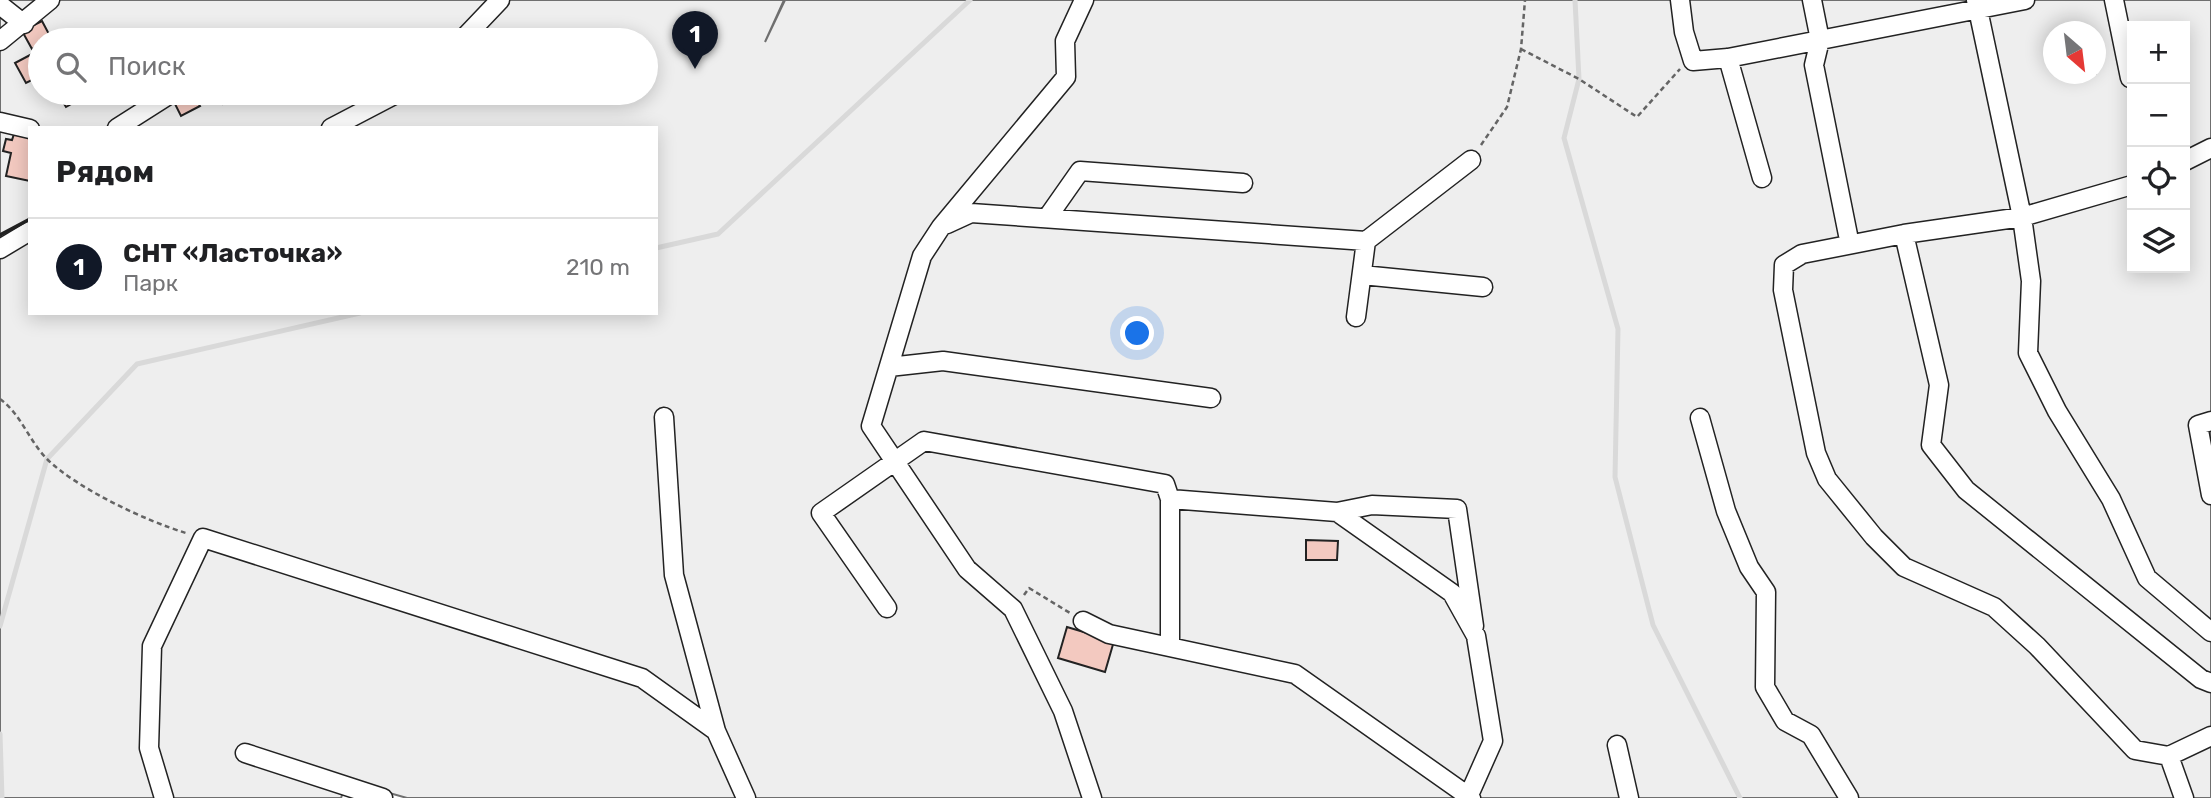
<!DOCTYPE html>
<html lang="ru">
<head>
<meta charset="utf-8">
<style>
  :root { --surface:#fff; --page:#f6f6f6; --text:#202124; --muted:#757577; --line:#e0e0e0; --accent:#111827 }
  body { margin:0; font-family:Rubik,sans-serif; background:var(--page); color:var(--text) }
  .controls { position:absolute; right:21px; top:21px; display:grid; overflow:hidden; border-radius:0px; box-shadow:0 4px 18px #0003 }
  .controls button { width:63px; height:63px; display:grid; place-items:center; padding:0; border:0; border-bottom:2px solid var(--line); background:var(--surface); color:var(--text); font:35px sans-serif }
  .compass { position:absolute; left:2043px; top:21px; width:63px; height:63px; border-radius:50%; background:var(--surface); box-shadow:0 4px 18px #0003; rotate:152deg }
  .you { position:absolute; left:1138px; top:334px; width:24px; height:24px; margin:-18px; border:5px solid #fff; border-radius:50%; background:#1a73e8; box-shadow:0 0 0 10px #1a73e833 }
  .badge { display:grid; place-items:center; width:46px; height:46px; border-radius:50%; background:var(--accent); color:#fff; font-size:23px; font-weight:700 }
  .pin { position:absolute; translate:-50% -58px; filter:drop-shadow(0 2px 4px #0008) }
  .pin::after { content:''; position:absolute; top:37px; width:24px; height:21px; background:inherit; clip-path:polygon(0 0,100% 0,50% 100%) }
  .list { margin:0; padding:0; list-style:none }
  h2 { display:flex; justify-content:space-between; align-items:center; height:91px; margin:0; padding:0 28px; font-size:30px }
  h2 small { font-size:23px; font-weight:400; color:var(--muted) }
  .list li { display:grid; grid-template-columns:46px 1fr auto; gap:21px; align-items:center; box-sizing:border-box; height:98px; padding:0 28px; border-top:2px solid var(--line) }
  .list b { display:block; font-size:26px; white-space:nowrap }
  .list p { margin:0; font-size:23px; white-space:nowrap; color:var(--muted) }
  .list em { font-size:23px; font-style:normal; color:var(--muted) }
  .icon { flex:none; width:38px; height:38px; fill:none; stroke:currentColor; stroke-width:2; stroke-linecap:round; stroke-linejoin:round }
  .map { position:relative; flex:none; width:2211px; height:798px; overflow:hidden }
  .search { position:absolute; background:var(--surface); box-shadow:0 4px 18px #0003; left:28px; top:28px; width:630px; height:77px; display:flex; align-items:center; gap:18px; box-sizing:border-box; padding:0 24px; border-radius:38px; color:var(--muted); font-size:26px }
  .panel { position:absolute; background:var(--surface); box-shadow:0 4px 18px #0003; left:28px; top:126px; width:630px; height:189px; border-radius:0px }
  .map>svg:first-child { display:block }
</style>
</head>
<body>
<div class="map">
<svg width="2211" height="798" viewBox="0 0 2211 798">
  <rect width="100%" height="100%" fill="#fff"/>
  <!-- green -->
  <path fill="#eee" stroke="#6f6f6f" stroke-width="2" fill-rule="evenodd" d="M0,0H784L765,42L785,0H2211V798H407L347,781L341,798H0ZM2132,26H2185V268H2132ZM2054,32H2096V74H2054ZM40,40H646V93H40ZM30,128H656V313H30Z"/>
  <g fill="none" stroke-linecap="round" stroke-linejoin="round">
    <!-- stream -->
    <path stroke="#d9d9d9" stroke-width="5" d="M1575,0L1579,79L1564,138L1618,329L1615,477L1653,625L1740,798
      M656,248L718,234L970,0
      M0,626L47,459L137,364L360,313
      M0,734L2,798"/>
  </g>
  <!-- building -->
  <path fill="#f3c9c0" stroke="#222" stroke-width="2" d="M42,21L51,38L40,40V44L32,49L22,31Z
    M32,54L40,76L26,83L15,63Z
    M79,93L82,98L66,107L58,94Z
    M182,93H192L200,106L181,116L172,98Z
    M216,93H238L239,94L223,104Z
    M14,134L30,138V181L6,176L11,153L3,151L6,139L12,140Z
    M1306,540L1338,541L1337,560H1306Z
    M1067,627L1114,641L1105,672L1058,658Z"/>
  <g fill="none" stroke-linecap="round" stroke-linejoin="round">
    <defs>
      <path id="minor" d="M1084,0L1065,41L1066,77L941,227L922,256L871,426L967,569L1013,609L1063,711L1092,798
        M1680,0L1684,32L1693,61L1728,58L2025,0
        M1812,0L1820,40L1814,65L1848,235
        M1976,0L2022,217L2031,281L2028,353L2057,411L2111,499L2147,578L2211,632
        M2114,0L2130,78
        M0,5L24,24
        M462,40L500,0
        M0,41L50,0
        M1728,58L1762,178
        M0,122L30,129
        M117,128L172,93
        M331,128L398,93
        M2185,161L2211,148
        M2132,185L2022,217L1904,234L1802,254L1784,265L1783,290L1816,453L1827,479L1874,537L1904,567L1994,607L2037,646L2135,750L2169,756L2211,736
        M1047,218L1080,171L1243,183
        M947,224L971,213L1366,241L1471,160
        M1904,234L1939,385L1931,445L1966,490L2201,679L2211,683
        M0,249L30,231
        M1362,275L1483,287
        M1356,317L1366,241
        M889,367L943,361L1211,398
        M664,417L674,575L716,731
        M1700,418L1726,511L1749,567L1766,592L1765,687L1785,721L1811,735L1849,798
        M2211,421L2198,425L2211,495
        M1337,512L1372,505L1457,509L1474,626
        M887,608L821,513L924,441L1165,484L1170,499L1337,512L1452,593L1476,636L1493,741L1469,795
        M1083,621L1109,634L1295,674L1471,798
        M1170,647V499
        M1617,745L1629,798
        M245,753L383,798
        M2169,756L2184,798
        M164,798L149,748L152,646L203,538L642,678L716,731L746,798"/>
    </defs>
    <!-- minor casing -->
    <use href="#minor" stroke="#222" stroke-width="21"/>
    <!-- path -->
    <path stroke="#646464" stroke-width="2.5" stroke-dasharray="5 3.5" stroke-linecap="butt" d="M1521,49L1579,79L1637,117L1680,69
      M1481,145L1507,107L1521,49L1525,0
      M0,399C21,414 29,441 47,459C76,488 146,521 186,533
      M1024,595L1029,588L1070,613"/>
    <!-- minor -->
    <use href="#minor" stroke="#fff" stroke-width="18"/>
    <!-- wall -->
    <path stroke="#222" stroke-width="3.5" d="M0,235L30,219"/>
  </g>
</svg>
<div class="controls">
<button>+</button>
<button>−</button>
<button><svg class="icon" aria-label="locate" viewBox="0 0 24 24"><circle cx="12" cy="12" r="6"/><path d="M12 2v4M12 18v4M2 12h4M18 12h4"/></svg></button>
<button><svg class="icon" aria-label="layers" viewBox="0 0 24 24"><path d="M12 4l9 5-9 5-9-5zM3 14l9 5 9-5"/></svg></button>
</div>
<svg class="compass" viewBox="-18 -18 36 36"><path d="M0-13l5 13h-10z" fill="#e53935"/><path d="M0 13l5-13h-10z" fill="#757577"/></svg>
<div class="you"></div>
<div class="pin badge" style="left:695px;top:69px">1</div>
<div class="search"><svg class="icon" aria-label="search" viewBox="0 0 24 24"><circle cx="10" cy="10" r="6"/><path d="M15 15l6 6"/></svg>Поиск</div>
<section class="panel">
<h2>Рядом<small></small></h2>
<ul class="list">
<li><span class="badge">1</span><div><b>СНТ «Ласточка»</b><p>Парк</p></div><em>210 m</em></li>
</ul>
</section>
</div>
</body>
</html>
